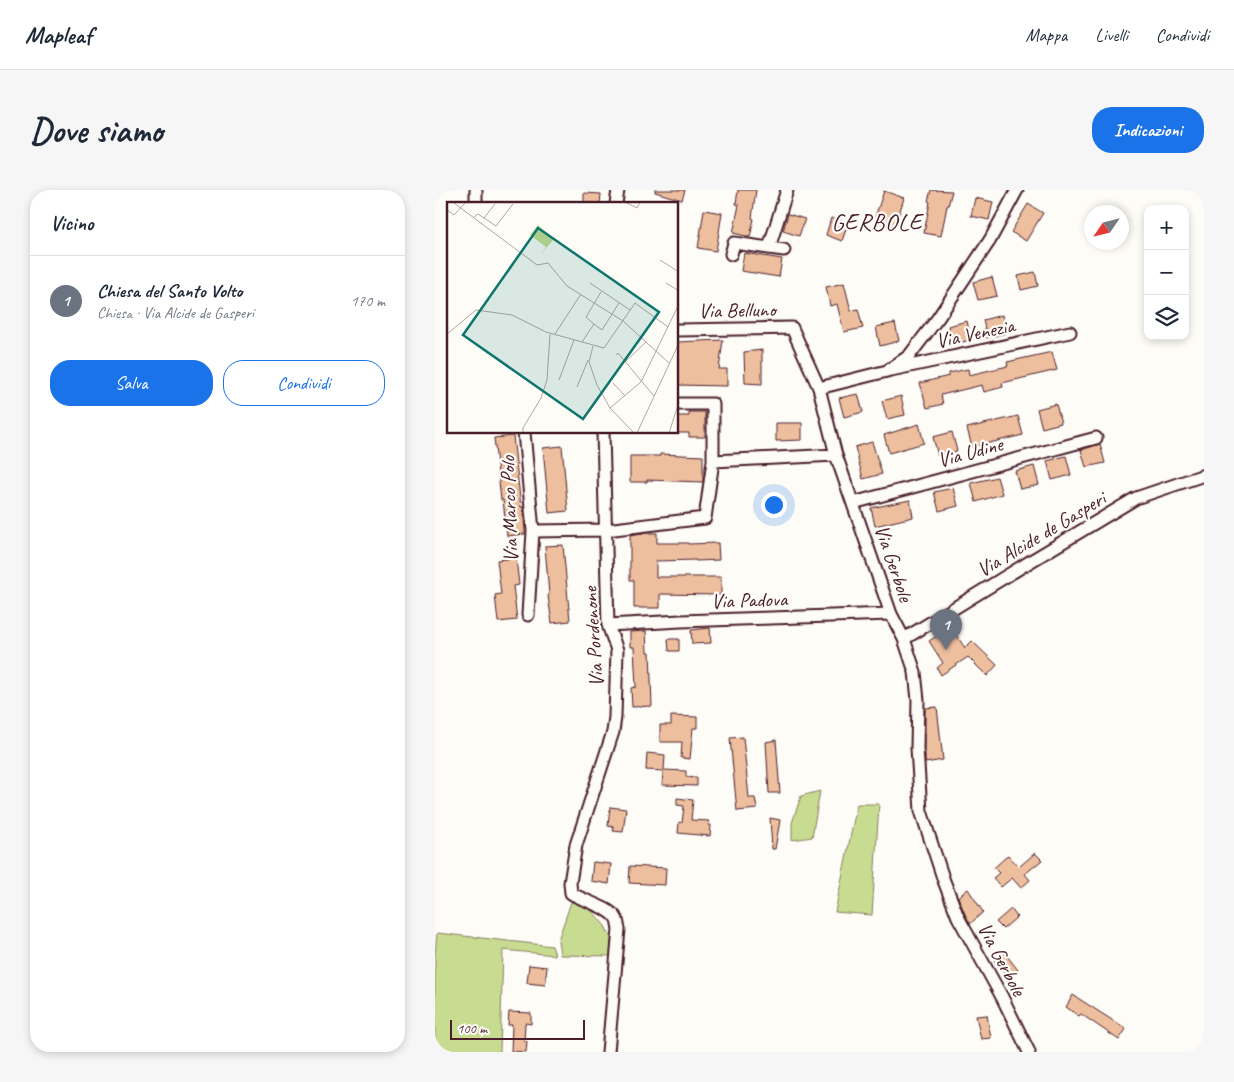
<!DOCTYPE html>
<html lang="it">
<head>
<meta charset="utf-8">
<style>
  :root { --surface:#fff; --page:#f6f6f7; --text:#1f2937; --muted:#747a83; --line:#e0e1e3; --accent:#1a73e8 }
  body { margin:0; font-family:Caveat,sans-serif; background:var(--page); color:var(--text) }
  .controls { position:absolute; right:15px; top:15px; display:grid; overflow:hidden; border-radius:10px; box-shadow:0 2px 8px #0003 }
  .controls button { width:45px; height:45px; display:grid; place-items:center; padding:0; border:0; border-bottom:1px solid var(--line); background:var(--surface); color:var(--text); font:25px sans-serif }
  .compass { position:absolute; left:649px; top:15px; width:45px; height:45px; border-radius:50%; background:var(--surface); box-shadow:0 2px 8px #0003; rotate:235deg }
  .scale { position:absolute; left:15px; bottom:12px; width:135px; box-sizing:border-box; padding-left:5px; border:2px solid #4a1f2b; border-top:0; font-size:14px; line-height:18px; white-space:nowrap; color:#4a1f2b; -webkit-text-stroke:4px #fdfcf7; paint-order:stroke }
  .you { position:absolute; left:338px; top:314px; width:18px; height:18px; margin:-12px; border:4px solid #fff; border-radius:50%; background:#1a73e8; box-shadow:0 0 0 8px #1a73e833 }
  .badge { display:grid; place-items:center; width:32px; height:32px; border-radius:50%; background:var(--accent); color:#fff; font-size:16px; font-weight:700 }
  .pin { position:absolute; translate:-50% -41px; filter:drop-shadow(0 1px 2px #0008) }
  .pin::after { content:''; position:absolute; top:26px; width:18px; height:15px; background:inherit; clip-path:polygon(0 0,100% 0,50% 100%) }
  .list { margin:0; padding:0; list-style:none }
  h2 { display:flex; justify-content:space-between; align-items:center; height:65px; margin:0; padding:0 20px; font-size:21px }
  h2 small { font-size:16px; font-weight:400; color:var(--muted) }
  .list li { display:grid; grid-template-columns:32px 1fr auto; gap:15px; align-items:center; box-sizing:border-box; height:90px; padding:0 20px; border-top:1px solid var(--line) }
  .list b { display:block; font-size:19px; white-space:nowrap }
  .list p { margin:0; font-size:16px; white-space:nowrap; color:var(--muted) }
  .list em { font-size:16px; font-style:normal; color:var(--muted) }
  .actions { display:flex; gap:10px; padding:15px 20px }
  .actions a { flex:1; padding:11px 0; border:1px solid var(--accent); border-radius:20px; text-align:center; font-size:18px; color:var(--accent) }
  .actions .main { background:var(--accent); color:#fff }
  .icon { flex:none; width:28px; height:28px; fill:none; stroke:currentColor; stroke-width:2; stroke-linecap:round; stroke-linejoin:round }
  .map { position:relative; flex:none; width:769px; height:862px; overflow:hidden; border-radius:20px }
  header { display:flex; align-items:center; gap:30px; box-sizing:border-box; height:70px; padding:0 25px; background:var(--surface); border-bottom:1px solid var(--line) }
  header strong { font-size:24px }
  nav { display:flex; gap:28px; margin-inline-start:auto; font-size:18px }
  .intro { display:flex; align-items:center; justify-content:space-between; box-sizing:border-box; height:120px; padding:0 30px }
  h1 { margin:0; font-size:35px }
  .button { padding:12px 22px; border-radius:20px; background:var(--accent); color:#fff; font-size:18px; font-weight:700 }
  main { display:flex; gap:30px; padding:0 30px }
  aside { flex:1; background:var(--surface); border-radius:20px; box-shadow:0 2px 8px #0003 }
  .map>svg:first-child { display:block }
</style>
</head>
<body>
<header>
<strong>Mapleaf</strong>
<nav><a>Mappa</a><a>Livelli</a><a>Condividi</a></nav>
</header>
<div class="intro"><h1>Dove siamo</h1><a class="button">Indicazioni</a></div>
<main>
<aside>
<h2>Vicino<small></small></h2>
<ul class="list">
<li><span class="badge" style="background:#6b7280">1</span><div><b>Chiesa del Santo Volto</b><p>Chiesa · Via Alcide de Gasperi</p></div><em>170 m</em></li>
</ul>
<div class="actions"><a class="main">Salva</a><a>Condividi</a></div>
</aside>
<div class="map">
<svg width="769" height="862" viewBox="0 0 769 862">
  <rect width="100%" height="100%" fill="#fdfcf7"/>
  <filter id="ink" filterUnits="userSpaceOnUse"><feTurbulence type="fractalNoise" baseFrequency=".02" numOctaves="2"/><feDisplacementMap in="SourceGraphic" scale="10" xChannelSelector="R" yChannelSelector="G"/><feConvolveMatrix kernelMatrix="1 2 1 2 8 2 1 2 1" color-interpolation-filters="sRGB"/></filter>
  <g filter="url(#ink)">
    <!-- green -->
    <path fill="#c8dc91" stroke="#897e5e" d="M385,601L377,647L357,650V633L366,606Z
      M422,614H444L437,725L400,722Z
      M136,712L150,715L159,723L170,736L176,748L175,766L125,765L123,750Z
      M2,743L117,756L120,765L68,760L65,862H0V765Z"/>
    <!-- building -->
    <path fill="#eebf9e" stroke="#4a1f2b" d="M220,0H250L247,10L220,2Z
      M303,0H321L317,28L319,29L315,47L298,43L304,15L301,14Z
      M496,0L517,1L513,16H512L506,46L489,43L495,12L493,11Z
      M449,1L469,8L460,37L439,30Z
      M149,3L166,4L165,14H149Z
      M540,8L558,12L554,30L536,26Z
      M593,14L608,23L591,51L576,42Z
      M269,20L287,23L281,61L263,58Z
      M353,24L370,29L364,46L348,41Z
      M396,28L413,33L407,51L391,45Z
      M309,63L347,69L344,87L306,81Z
      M600,82L603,96L586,100L583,86Z
      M557,87L562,106L543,110L538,92Z
      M409,93L416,121L423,119L428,138L409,142L402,114L395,116L391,97Z
      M567,125L571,143L552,148L548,130Z
      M532,131L536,150L517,154L513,136Z
      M460,133L464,151L445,156L441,137Z
      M288,150L284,179H292V196L242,195V152Z
      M327,160V194L310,193L309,162Z
      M617,162L622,180L567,193L568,197L549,202L547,195L506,205L508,214L492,218L485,193L514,186V183L533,179L534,185L573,176L572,172Z
      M423,204L428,222L409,227L404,208Z
      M466,206L470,225L452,229L447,211Z
      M621,214L626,233L607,238L602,219Z
      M254,222H270V247H254V243H242V226H254Z
      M583,226L588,245L537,257L532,238Z
      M341,233H367V250L341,251Z
      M484,234L489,253L454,263L449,245Z
      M517,242L522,261L503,266L498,247Z
      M78,246L86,317H88L90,341V344L72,346L68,310H66L59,248Z
      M437,252L447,284L428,289L420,257Z
      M665,254L670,273L651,277L646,260Z
      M127,256L133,321L114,323L108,258Z
      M225,264L268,266V292L212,290V292H195V266H225Z
      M631,266L636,285L617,290L612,271Z
      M599,276L604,295L585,299L580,281Z
      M562,287L567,304L541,312L536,293Z
      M518,298L523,316L504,321L499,302Z
      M475,310L478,327L440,336L436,318Z
      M208,343H222V353H253V354L283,353L284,370L261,371V370L221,371V387H286V405L225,404V418H199V390H195V345Z
      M128,355L135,431L117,433L113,406L114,405L110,356Z
      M81,368L84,395L78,396L82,430L63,432L60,405L66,404L62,370Z
      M516,437L530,458L537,451L562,475L552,486L533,467L506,485L502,478L508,473L494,451Z
      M275,438L276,453L257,454L256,440Z
      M211,441L212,462H215L217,516L197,517L196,498L201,497L199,457H195V442Z
      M233,449H244V461H234Z
      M502,517L508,570L490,573V518Z
      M236,526L262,527V538H258L255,569L246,568L247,552H225V535H236Z
      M308,547L314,608H320L322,619L302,621L295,548Z
      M341,550L345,603H334L331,552Z
      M212,563L230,565L229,580L251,581V587L262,588V596L227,595L228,581L211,580Z
      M242,608L258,610L256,630L274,631L273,635H276L275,646L243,643L244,632L247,633L249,616L242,615Z
      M175,617L191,619L188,642L178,641L179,637L173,636Z
      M335,628L345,630L340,659H337Z
      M600,663L607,670L590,684L595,690L586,698L577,688L566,697L558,688L564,683L559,678L573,665L584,677Z
      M158,672L176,674L174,694L156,691Z
      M195,676L231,678L230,695L194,693Z
      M533,699L548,722L535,734L530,724L523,707Z
      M576,719L582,727L568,739L561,732Z
      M569,762L583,780L573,787L559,770Z
      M94,775L112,777L110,795L92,793Z
      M638,805L691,839L684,850L646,824L644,826L631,817Z
      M74,822L96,823V834L90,833L89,851H92L91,862L76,861L77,835H73Z
      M552,825L556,848L546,849L541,826Z"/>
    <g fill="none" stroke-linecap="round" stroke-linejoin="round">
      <defs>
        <path id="minor" d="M41,14V0
          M181,14L183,0
          M349,60L334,58L352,0
          M296,64L299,53L334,58
          M242,140L357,138L384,198L401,265L456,424L469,449L480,482L483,510L482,558L486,621L509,691L523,727L567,807L594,862
          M456,180L635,142
          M384,198L452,181L474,166L503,128L555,50L582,0
          M242,214H278V271L401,265
          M89,242L98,341L93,425
          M168,242L173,435L182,460L180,527L178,542L141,655L135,693L136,703C146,710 176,718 181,728C183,730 183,736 184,739L173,862
          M418,313L661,248
          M98,341L171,340L270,328L278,271
          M173,435L246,431L456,424
          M469,449L596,371L701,308L769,285"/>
      </defs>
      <!-- minor casing -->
      <use href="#minor" stroke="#4a1f2b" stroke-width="15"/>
      <!-- minor -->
      <use href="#minor" stroke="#fdfcf7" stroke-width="11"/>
    </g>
  </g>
  <g text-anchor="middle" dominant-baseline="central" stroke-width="4.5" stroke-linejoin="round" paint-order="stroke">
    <!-- street labels -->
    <g font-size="21" fill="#4a1f2b" stroke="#fdfcf7">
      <text transform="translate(302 120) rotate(-1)">Via Belluno</text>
      <text transform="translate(540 143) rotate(-12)">Via Venezia</text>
      <text transform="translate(535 262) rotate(-15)">Via Udine</text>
      <text transform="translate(74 319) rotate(-92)">Via Marco Polo</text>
      <text transform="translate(606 344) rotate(-31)">Via Alcide de Gasperi</text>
      <text transform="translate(459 373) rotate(71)">Via Gerbole</text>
      <text transform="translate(314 410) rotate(-2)">Via Padova</text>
      <text transform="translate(158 447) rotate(-94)">Via Pordenone</text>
      <text transform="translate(567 769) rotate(62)">Via Gerbole</text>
    </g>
    <!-- quarter labels -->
    <g font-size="24" letter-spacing="1" fill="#4a1f2b" stroke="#fdfcf7">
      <text x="442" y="32">GERBOLE</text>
    </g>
  </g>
  <!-- overview -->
  <g transform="translate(12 12)">
    <rect width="231" height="231" fill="#fdfcf7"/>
    <path d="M91,23L107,37L94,52L99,45L83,33Z" fill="#c8dc91"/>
    <path fill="none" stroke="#b5a4a5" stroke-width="1" d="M178,0L190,6L193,0M7,1L90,63L101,61L120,84L176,119L222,161M0,8L7,13L19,0M27,15L31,12L37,16L48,2M37,16L49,24L66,2M213,58L232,70M143,81L183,108M219,81L232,89M147,122L139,115L154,90M0,132L29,108L65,113L99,130L157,146L188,101L221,125M108,132L134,92M135,140L147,122L155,128L172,101M146,144L142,160L150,183L163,206L187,231M169,153L171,151L207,194M178,160L199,140M112,178L127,138M166,181L178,194M130,185L141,158M163,206L194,180L232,102M76,231V226L94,196L100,178L103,132M190,231L232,141M222,231L232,200"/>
    <path fill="#0f766e" fill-opacity="0.15" stroke="#0f766e" stroke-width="2.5" d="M91,26L212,110L136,217L16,133Z"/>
    <rect width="231" height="231" fill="none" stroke="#4a1f2b" stroke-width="2.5"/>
  </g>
</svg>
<div class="controls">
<button>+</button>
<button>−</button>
<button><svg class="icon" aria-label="layers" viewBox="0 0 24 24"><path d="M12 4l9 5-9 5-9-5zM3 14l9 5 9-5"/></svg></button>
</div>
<svg class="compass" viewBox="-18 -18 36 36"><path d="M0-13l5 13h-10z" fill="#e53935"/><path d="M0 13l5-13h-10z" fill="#747a83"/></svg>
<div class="scale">100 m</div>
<div class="you"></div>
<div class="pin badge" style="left:511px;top:460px;background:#6b7280">1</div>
</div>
</main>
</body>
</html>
